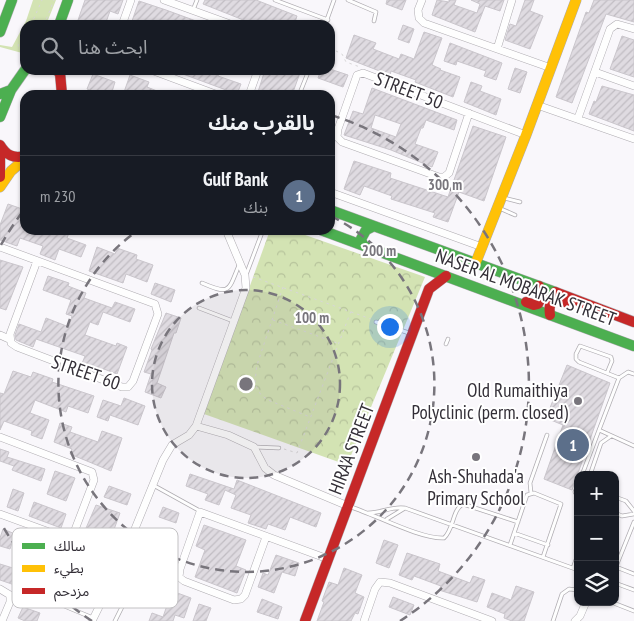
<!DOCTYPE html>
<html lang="ar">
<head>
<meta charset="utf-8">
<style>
  :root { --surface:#171b24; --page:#242831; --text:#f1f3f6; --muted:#9ea1a6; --line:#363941; --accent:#d93025 }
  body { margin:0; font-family:"PT Sans Narrow","Noto Sans Arabic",sans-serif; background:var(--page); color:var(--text); direction:rtl }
  .controls { position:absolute; right:15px; bottom:15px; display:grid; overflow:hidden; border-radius:10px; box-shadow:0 1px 4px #0004 }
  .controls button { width:45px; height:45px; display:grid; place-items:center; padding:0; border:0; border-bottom:1px solid var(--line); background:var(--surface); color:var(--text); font:25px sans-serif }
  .you { position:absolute; left:389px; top:326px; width:18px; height:18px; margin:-12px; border:4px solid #fff; border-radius:50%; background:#1a73e8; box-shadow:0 0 0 8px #1a73e833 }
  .badge { display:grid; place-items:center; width:32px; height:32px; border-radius:50%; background:var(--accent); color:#fff; font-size:16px; font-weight:700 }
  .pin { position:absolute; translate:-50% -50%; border:2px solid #fff; box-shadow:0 1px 5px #0006 }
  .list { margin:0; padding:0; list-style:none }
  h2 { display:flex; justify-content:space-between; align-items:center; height:65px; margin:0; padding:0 20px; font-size:21px }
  h2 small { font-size:16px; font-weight:400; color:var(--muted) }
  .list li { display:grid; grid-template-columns:32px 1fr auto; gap:15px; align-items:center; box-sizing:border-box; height:80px; padding:0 20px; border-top:1px solid var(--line) }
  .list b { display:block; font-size:19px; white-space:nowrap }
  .list p { margin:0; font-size:16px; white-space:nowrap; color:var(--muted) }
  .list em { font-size:16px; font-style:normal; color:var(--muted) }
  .icon { flex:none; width:28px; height:28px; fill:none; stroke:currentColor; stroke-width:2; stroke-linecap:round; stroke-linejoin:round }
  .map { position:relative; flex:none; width:634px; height:621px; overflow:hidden; direction:ltr }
  .search { position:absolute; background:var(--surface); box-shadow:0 1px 4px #0004; left:20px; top:20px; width:315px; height:55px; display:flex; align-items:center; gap:12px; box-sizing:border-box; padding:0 18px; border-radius:15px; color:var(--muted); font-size:19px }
  .panel { position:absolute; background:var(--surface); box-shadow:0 1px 4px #0004; left:20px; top:90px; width:315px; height:145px; border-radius:15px; direction:rtl }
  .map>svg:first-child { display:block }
</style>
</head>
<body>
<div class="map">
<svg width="634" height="621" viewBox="0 0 634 621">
  <defs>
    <pattern id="forest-crowns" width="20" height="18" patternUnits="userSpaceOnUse" patternTransform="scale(1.25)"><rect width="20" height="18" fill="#d3e3b3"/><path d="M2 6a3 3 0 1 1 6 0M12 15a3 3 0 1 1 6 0" fill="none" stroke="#b6c39b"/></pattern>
    <pattern id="building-hatch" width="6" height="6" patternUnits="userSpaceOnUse" patternTransform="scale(1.25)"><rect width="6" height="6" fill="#dfdbe1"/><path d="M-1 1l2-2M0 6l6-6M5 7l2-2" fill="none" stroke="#c0bcc2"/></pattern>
  </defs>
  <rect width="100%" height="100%" fill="#f9f7fb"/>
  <!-- forest -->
  <path fill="url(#forest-crowns)" d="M270,230H291L425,277L347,465L204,414Z"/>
  <!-- pitch -->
  <path fill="#d3e3b3" d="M33,0H56L46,25H25V52L22,53L0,47V45L12,47L26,21Z"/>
  <!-- building -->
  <path fill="url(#building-hatch)" stroke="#cac6cc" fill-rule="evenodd" d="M85,0H123L118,14L110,11L105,25H82L77,23Z
    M205,0H256L297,16L294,25H256L203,4Z
    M387,0H406L402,10L386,4Z
    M437,0L449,2V0H456L454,5L477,13L480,4L471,0H504L500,11L485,6L475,32L432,15Z
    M525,0H534L530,11L543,16L530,49L505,40L510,24L516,26Z
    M594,0H634V22L606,14L572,103L556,97L586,12L589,13Z
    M139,1L166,10L207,25H135L131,24Z
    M403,25L414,29L409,43L398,39Z
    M424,32L442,38L432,65L441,69L440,70L460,77L453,97L415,82L416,80L391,71L390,75L346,58L354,35L376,43L373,49L399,59L401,54L414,59Z
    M622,36L634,40V77L610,69Z
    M450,43L502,63L496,80L484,76L486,71L457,61L456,65L444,61Z
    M515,68L527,72L520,93L508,89Z
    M330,69L348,75L343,87L318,78L321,70Z
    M172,70H220L218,76L241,84L237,94Z
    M265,70H301L292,95H257Z
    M93,74L115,82L111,95H103L87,89Z
    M130,75L149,82L147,87L167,95H123Z
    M471,82L482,86L480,91L501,99L496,115L464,102Z
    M602,86L634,95V131L589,114L594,101L596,102Z
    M372,88L457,120L454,130L426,120L423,128H421L415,144L438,152L432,167L391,150L344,135L353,111L363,114ZM375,115L401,124L396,137L371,128Z
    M473,126L506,137L484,201L459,192L448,222L433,217L435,213L391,199L392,196L364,186L360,195L344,189L354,161L391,173L390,178L448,197Z
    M8,204L25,210V223L23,230H39L47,233L49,230H70L67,238L86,245L81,257L59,249L55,260L40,254L43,246L20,238L17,246L0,240V225Z
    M97,247L115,254L117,248L137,255L136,259L153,265L147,282L126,274L123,283L89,271Z
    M0,260L23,267L6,310L0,308Z
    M48,276L69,283L68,286L86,293L84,298L112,308L115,302L135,309L130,322L103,312L98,325L90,322L85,335L116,346L117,343L127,347L117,374L104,369L102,374L81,366L85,356L36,339L33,347L16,340L15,335L19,324L41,332L46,318L69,327L72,316L66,314L71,300L43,290Z
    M155,283L175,290L171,302L151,294Z
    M166,313L181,318L176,333H174L157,383L166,387L161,398L145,392L151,374L144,372L152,350L151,349Z
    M567,365L610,383L572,490L544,479L563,425L546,418Z
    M13,371L31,377L33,372L53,379L52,382L94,396L88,413L68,406L66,412L35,400L30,413L49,420L42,439L31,435L32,431L4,421L0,430V393L4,394Z
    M124,398L145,406L138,425L110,415L108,421L97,417L103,400L121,406Z
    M60,423L72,427L70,432L98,442L102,431L122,438L111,471L70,454L72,449L54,442Z
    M0,449L9,452L7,457L45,469L41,481L12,470L14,466L0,461Z
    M55,471L75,478L66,501L47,494Z
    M190,474L234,489L237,480L321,513L316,527L290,517L285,530L268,524L266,529L248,523L251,515L231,508L236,495L225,490L219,505L205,500L208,494L186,486Z
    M109,486L131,494L127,505L104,497Z
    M13,489L24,493L18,511L7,507Z
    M34,502L66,514L61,528L29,516Z
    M96,505L120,513L112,535L118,537L112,554L80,542Z
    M163,507L179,513L176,523L159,517Z
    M204,525L246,540L236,566L246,570L237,593L195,577L205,550L196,546Z
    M3,529L15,534L10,549L0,546V538Z
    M384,540L398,545L389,568L376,563Z
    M407,553L440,564L438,571L470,583L473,576L485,580L477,602L439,590L441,586L414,576L412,580L399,575Z
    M276,555L299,563L295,576L282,572L274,593L258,587L263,573L268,575Z
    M0,564L16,569L15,572L36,579L32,591L0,580Z
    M344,568L362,575L355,593L364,597L358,614L355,613L351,621H317L324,602L322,601L329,582L338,585Z
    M516,586L534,592L524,621H512L504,618L505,614L487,607L492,593L511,600Z
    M172,591L191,598L184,618L175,615L173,621H149L152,613L163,617Z
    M393,597L414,605L410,615L389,607Z
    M262,599L282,607L278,619L257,612Z
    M199,604L211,608L206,621H193Z
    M23,607L40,613L37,621H25L18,618Z"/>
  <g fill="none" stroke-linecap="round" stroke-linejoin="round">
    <defs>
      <path id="lane" d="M275,0L328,20
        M348,0L376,12L374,21
        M193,10L197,0
        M325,25L334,0
        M299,95L309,70
        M504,198L520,202
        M499,208L515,215
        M246,275L263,230
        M202,283C230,295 228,292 239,265
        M199,308L233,321
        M376,322L409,333
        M446,344L448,339
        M607,373L612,361L611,357L580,346L576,354V359L579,362L619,378
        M634,374L628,372L619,378L599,430L634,446
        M255,447L279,448
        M582,475L599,430
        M590,475L601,443L611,436
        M153,485L200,511
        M578,485L575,492L578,497
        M531,493L530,483L547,435
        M615,497L626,501L634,511
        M351,507C376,515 420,539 444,538C454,529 452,510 463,504L518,522
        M368,513C382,513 391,506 405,508L578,570
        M615,513L622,516L634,514
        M387,519L405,508
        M514,533L548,545
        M510,545L527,495L534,493L561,504L543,557
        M121,563C138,569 160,582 179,578
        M616,567L634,574
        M573,568L578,554
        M615,569L634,522
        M615,583L634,590
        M107,591L122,600L124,603L115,621
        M11,595L20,592L49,598
        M611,602L634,611
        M93,618L50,600L48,595L53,583L59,581L103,598
        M553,621L562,594L569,589L578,590"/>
      <path id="street" d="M164,0L233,25
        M422,0L418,10L419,18L424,23L551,68
        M122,25L131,0
        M497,49L512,0
        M151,70L218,95
        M595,72L634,86
        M249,95L258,70
        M537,105L634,139
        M469,113L449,173L444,177H439L342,142L337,137L338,129L357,75L363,73L526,135
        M578,118L610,29L617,24L634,29
        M330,192L482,247
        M0,247L155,304L158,314L133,381L128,387H122L17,347L11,343L10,334L37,261
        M0,335L9,339
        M196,426L228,435L254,447L265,468L274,475L348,506
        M0,437L92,472L94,480L73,535L63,537L0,514
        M266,537L245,595L241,599L234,600L184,581L179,577L180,569L200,512L328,559
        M0,589L10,595V602L2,621
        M92,621L121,563L163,460L172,445L189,435L196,426L246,288L245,275L226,230
        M364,621L375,589L380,582L390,583L492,621
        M575,621L580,616L586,602"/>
      <path id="fast" d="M59,25L68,0
        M0,32L12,0
        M0,94L11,90
        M0,113V114
        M0,117L11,90L25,70
        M330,210L555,292
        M321,230L634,346
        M363,245L361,239L366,230L374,226"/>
      <path id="slow" d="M0,187L11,171L25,159
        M476,262L526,135L576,0"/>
      <path id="jam" d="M56,70L60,73L62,95
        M0,145C6,155 13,159 25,156
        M0,151V177
        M555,292L634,322
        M526,302L534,305L538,304L542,295L539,286
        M550,315C549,308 549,304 555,299L565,302
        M305,621L429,289L446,276"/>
    </defs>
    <!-- lane casing -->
    <use href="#lane" stroke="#afacb1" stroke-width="4.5"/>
    <!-- street casing -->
    <use href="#street" stroke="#afacb1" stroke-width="8"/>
    <!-- fast casing -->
    <use href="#fast" stroke="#afacb1" stroke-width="11"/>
    <!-- slow casing -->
    <use href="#slow" stroke="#afacb1" stroke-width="11"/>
    <!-- jam casing -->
    <use href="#jam" stroke="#afacb1" stroke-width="11"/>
    <!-- path -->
    <path stroke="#d8d7d8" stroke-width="1" stroke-dasharray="2.5 4" stroke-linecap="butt" d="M31,25L42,0
      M44,25L54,0
      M25,33L18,45L20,50H25
      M330,48L342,54L346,62L360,67
      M253,277L371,319
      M283,287L257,365L255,381L257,388L261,395L268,400L310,417
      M273,320L337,343
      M284,449L297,453L351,311"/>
    <!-- lane -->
    <use href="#lane" stroke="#fefefe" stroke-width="3"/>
    <!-- street -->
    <use href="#street" stroke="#fefefe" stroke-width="7"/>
    <!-- fast -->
    <use href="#fast" stroke="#4caf50" stroke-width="10"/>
    <!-- slow -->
    <use href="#slow" stroke="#ffc107" stroke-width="10"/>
    <!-- jam -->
    <use href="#jam" stroke="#c62828" stroke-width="10"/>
  </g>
  <!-- distance rings -->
  <circle cx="246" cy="384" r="94" fill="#78757c" fill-opacity=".12"/>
  <g fill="none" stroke="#78757c" stroke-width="2.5" stroke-dasharray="9 6">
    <circle cx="246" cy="384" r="94"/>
    <path d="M331 216A188 188 0 1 1 137 231"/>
    <path d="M92 621A282 282 0 0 1 1 523M1 245A282 282 0 0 1 24 210M331 115A282 282 0 0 1 400 621"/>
  </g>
  <!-- markers -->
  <g fill="#78757c" stroke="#fff" stroke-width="2">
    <circle cx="578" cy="401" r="5"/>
    <circle cx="476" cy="457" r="5"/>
  </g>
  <g text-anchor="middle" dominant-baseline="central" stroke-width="4" stroke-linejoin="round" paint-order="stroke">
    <!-- street labels -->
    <g font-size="19" fill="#332f37" stroke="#fff">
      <text transform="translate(409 90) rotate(21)">STREET 50</text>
      <text transform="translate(526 287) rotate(20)">NASER AL MOBARAK STREET</text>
      <text transform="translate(86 372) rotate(19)">STREET 60</text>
      <text transform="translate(351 449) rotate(-69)">HIRA'A STREET</text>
    </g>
    <!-- poi labels -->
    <g font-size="19" fill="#332f37" stroke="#fff" text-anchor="end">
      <text x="568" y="390">Old Rumaithiya<tspan x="568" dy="22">Polyclinic (perm. closed)</tspan></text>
      <text x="476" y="476" text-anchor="middle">Ash-Shuhada'a<tspan x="476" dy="22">Primary School</tspan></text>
    </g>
  </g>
  <!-- legend -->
  <rect x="12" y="528" width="166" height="80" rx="8" fill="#fff" stroke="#c2c1c3" stroke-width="1"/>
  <rect x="22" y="543" width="23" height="6" fill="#4caf50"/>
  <rect x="22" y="565" width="23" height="7" fill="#ffc107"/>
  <rect x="22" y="588" width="23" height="6" fill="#c62828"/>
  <g font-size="14" fill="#332f37">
    <text x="54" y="551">سالك</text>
    <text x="54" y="573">بطيء</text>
    <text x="54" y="596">مزدحم</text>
  </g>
  <circle cx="246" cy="384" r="8" fill="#78757c" stroke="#fff" stroke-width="2.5"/>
  <g font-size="15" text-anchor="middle" font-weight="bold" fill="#78757c" stroke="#fff" stroke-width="4" stroke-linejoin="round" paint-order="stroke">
    <text x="445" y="190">300 m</text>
    <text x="379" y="256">200 m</text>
    <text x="312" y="323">100 m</text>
  </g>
</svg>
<div class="controls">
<button>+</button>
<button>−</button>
<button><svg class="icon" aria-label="layers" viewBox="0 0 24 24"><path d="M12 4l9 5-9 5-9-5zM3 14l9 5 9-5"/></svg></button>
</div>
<div class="you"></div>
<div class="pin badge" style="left:573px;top:445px;background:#5c6f8a">1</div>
<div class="search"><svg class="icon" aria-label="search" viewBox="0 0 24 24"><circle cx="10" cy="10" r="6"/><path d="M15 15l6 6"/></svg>ابحث هنا</div>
<section class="panel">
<h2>بالقرب منك<small></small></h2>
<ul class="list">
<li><span class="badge" style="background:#5c6f8a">1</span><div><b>Gulf Bank</b><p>بنك</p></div><em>230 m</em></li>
</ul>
</section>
</div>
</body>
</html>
